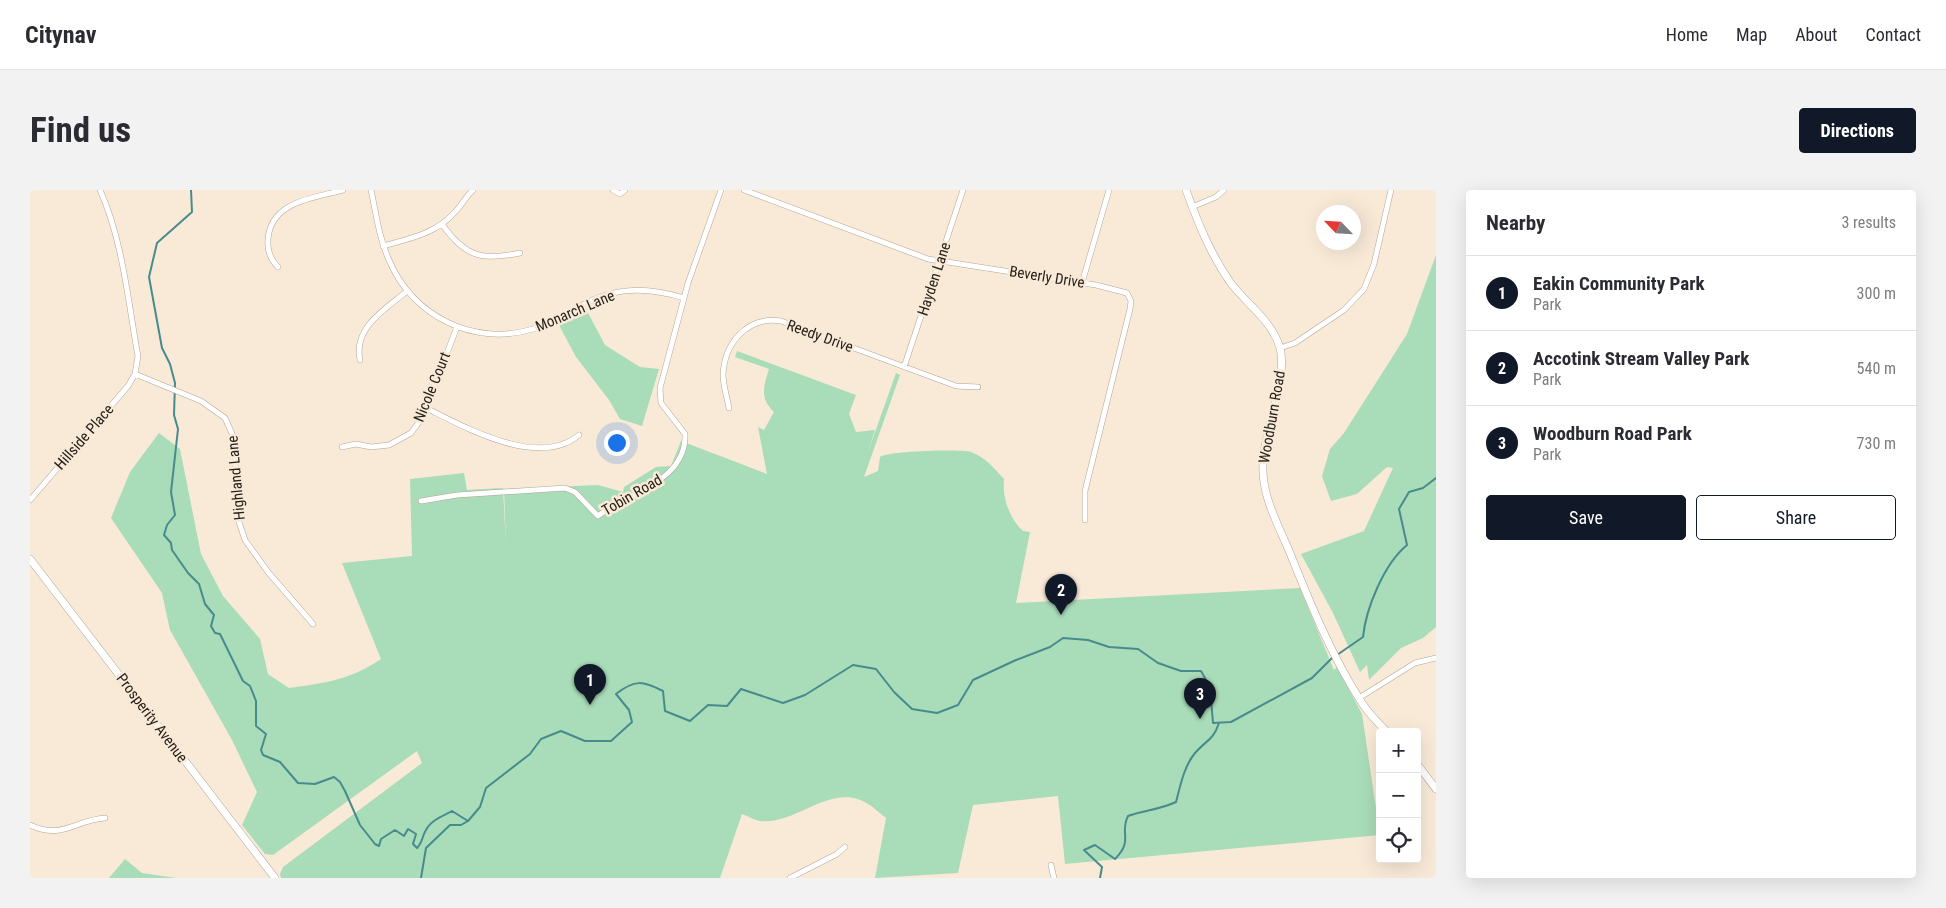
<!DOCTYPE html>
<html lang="en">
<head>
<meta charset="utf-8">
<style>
  :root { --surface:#fff; --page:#f2f2f3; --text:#2b2b33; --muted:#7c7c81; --line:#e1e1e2; --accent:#111827 }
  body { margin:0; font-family:"Roboto Condensed",sans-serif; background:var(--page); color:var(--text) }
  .controls { position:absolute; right:15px; bottom:15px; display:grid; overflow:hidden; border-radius:5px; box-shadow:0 5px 20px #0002 }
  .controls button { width:45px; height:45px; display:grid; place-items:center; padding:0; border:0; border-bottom:1px solid var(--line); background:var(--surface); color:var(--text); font:25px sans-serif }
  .compass { position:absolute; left:1286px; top:15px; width:45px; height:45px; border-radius:50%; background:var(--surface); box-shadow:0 5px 20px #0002; rotate:295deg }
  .you { position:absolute; left:586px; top:252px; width:18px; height:18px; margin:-12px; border:4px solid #fff; border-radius:50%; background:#1a73e8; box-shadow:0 0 0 8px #1a73e833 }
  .badge { display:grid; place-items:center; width:32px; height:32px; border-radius:50%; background:var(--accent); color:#fff; font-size:16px; font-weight:700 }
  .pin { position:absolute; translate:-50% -41px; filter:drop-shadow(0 1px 2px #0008) }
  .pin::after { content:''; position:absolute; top:26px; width:18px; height:15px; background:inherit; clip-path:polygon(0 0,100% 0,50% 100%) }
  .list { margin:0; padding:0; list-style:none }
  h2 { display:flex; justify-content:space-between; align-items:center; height:65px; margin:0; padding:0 20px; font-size:21px }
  h2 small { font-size:16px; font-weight:400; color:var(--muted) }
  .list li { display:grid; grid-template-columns:32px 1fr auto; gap:15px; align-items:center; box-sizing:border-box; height:75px; padding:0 20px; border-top:1px solid var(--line) }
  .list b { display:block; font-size:19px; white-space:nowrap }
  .list p { margin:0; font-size:16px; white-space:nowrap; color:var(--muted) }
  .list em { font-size:16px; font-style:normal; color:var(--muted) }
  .actions { display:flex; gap:10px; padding:15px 20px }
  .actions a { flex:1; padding:11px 0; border:1px solid var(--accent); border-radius:5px; text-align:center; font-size:18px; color:var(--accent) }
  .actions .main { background:var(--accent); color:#fff }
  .icon { flex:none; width:28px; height:28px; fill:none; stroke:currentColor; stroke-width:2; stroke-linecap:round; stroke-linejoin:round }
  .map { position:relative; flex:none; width:1406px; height:688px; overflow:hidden; border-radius:5px }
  header { display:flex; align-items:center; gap:30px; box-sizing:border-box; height:70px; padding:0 25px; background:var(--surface); border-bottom:1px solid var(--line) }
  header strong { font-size:24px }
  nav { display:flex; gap:28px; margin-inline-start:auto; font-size:18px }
  .intro { display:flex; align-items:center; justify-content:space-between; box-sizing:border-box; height:120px; padding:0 30px }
  h1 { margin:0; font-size:35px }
  .button { padding:12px 22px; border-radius:5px; background:var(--accent); color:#fff; font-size:18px; font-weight:700 }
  main { display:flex; gap:30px; padding:0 30px }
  aside { flex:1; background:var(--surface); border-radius:5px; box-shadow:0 5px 20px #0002 }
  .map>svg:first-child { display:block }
</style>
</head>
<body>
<header>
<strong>Citynav</strong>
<nav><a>Home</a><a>Map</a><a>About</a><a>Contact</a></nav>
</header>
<div class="intro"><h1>Find us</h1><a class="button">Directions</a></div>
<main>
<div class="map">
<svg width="1406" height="688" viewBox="0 0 1406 688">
  <rect width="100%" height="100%" fill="#f9ead8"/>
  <!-- green -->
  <path fill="#a9dcb8" d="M1406,65V437L1393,448L1371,458L1339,490L1337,475L1330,482L1303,423L1271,364L1334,341L1363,278L1357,277L1327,304L1301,311L1292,286L1300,259L1314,243L1377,144Z
    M557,121L575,155L610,177L629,179L612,236L590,229L579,210L546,167L529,135Z
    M707,161L826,205L819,224L826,242L845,240L838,262L866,183L870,185L834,287L848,281L850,267C859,261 930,259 941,262C955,267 964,278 974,289C972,307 979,328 993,341L1000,342L986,413L1270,398L1304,480L1307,477L1332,524L1350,645L1035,674L1028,606L943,615L928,683L845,688L856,628C850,624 844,617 838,614C801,591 768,635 730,631C724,630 718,626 712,624L690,688H251L250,684L253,677L392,573L387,561L243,665L235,664L212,635L227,602L202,550L140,440L132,403L81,328L100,282L129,243L150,259L171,364L193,406L230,449L238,484L259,498C295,493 320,490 351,469L312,373L382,366L380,289L434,283L437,300L473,298L476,356L474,299L568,295L593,302L594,297L626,277L641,276L651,251L737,284L728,237L734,240L744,222C730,209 733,197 739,179L705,167Z
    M95,669L112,683L146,688H79Z"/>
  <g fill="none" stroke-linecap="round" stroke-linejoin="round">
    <!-- stream -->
    <path stroke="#488b8d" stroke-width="2" d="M161,0L162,22L127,53L119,87L132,158L140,174L145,193L144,225L148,239L141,302L145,325L137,335L134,345L141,353L142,360L158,383L169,394L175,414L184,425L181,436L185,443L190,444L213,491L220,496L226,511V536L236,544L231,560L233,565L250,572L268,593L285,594L304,587L310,592L315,601L330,635L345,654L349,656L351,649L365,640L374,646L378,639L386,644L383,654L387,658C393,652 392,646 396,640C401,630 413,626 422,621L438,631
      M1307,465L1333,447C1336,418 1354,374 1377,355L1369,319L1379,302L1393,298L1406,288
      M391,688L396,658L420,635H431L438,631L450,617L456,598L500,564L511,549L531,541L555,551H581L602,532L599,520L586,504C605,489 613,491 633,501L635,521L660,531L678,515L697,516L711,499L753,513L775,505L823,475L846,479L864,502L882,519L907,523L928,515L943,490L986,470L1020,457L1033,448L1058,450L1079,457L1108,459L1128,473L1151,481H1171L1180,497L1183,533L1201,532L1282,488L1303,467
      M1070,688L1072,677L1054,660L1065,655L1085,669C1104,650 1089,644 1098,626C1114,620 1129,620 1146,612C1150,597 1154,576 1165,563C1176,550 1183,551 1189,533"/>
    <defs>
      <path id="street" d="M341,0C346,23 349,48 359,70C382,126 444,157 503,139C523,133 540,121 558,112C590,96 621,98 654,108
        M583,0L590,4L595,0
        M714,0L898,69L1066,95L1097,103L1101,111L1100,119L1055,301V330
        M1162,17L1186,7L1194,0
        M412,34C435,67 452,71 490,63
        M353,56C378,49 405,44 423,24C431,17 435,7 443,0
        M248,77C241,70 237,60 238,49C241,11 284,8 313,0
        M1052,93L1079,0
        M1250,158L1265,153L1314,120L1334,99L1344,74L1361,0
        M330,170C323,137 356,119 377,101
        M874,177L933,0
        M105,184L171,211L195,228L204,248L208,329L215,350L238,382L283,434
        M396,218C435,237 508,279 549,245
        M699,218C697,207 693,195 693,184C695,152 718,126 751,131L926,196L948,197
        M312,257L326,254L341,257L359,255L381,243L392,228L427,137
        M0,310L98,196L105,184L108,166C98,112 93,51 70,0
        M391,311L427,305L535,298L545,302L568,326C597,304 657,291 655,244L631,213L630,198L658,93L691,0
        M1329,508L1385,473L1406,468
        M0,635C32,650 45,630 75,628
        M1021,675L1024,688
        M760,688L807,664L815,657"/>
      <path id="secondary" d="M1156,0C1168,33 1180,63 1200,92C1216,114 1242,130 1250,158C1258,188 1234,239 1233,273C1231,305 1248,334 1260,363C1280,413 1302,467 1332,513C1339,524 1348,533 1357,542
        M0,369L245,688
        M1387,574L1406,599"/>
    </defs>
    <!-- street casing -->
    <use href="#street" stroke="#b3a594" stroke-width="6"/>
    <!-- secondary casing -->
    <use href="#secondary" stroke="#b3a594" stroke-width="8"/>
    <!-- street -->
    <use href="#street" stroke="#fff" stroke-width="5"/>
    <!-- secondary -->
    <use href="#secondary" stroke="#fff" stroke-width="7"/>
  </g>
  <g text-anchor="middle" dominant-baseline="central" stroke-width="5" stroke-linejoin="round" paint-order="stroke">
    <!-- street labels -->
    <g font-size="15" fill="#26211a" stroke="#f9ead8">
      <text transform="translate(1017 87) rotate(9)">Beverly Drive</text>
      <text transform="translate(904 89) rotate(-72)">Hayden Lane</text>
      <text transform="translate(545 121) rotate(-23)">Monarch Lane</text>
      <text transform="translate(790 146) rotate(20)">Reedy Drive</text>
      <text transform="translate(402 197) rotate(-68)">Nicole Court</text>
      <text transform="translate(1242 227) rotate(-80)">Woodburn Road</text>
      <text transform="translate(54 247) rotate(-49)">Hillside Place</text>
      <text transform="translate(206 288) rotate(-95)">Highland Lane</text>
      <text transform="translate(602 305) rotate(-30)">Tobin Road</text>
      <text transform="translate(122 528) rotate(53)">Prosperity Avenue</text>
    </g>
  </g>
</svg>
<div class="controls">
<button>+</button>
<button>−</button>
<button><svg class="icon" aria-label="locate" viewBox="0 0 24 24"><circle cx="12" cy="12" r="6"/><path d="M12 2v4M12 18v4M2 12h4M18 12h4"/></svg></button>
</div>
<svg class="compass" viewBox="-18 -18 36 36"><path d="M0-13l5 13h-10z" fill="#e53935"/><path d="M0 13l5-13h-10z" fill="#7c7c81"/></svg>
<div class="you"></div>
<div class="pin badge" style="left:560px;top:515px">1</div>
<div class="pin badge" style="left:1031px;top:425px">2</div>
<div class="pin badge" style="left:1170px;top:529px">3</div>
</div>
<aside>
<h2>Nearby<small>3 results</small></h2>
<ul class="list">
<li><span class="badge">1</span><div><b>Eakin Community Park</b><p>Park</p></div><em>300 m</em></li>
<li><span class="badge">2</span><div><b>Accotink Stream Valley Park</b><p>Park</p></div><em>540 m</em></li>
<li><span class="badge">3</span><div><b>Woodburn Road Park</b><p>Park</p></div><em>730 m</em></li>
</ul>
<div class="actions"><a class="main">Save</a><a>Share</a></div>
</aside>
</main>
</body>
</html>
